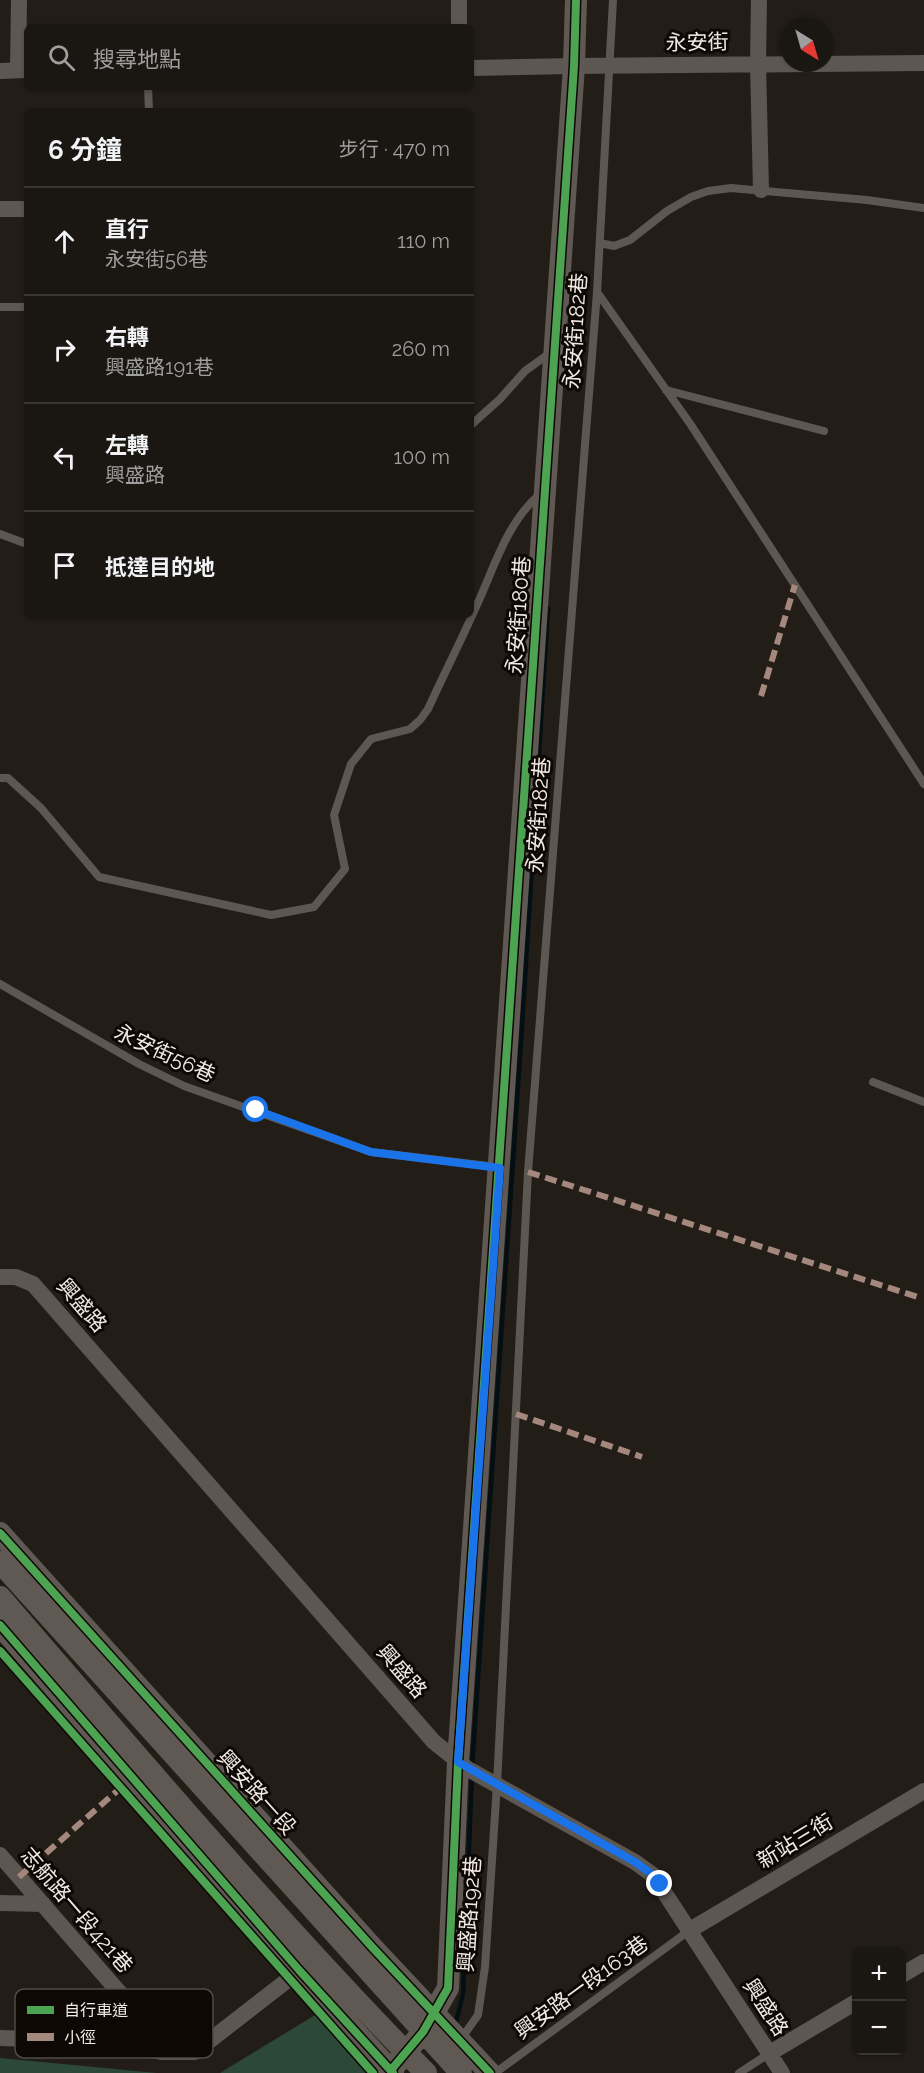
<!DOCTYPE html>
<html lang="zh-TW">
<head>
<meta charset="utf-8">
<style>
  :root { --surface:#1a1611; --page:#27231f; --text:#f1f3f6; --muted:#9f9f9f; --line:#383531 }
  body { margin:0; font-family:Raleway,"Noto Sans TC",sans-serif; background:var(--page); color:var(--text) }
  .controls { position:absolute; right:18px; bottom:18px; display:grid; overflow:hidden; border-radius:9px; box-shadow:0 2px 4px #0004 }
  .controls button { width:54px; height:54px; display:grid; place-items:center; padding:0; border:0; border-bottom:2px solid var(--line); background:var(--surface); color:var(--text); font:30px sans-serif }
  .compass { position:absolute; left:780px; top:18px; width:54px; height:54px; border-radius:50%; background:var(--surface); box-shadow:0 2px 4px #0004; rotate:143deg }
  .stop { position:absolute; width:18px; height:18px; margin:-14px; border:4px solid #1a73e8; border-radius:50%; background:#fff }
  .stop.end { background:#1a73e8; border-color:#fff; box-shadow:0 2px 6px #0008 }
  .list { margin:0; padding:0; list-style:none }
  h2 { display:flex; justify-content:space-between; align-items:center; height:78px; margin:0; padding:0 24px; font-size:26px }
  h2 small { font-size:20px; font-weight:400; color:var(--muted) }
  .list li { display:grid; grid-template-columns:39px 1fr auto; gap:18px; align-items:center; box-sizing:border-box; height:108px; padding:0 24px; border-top:2px solid var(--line) }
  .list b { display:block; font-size:22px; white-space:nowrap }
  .list p { margin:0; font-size:20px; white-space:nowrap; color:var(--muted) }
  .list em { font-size:20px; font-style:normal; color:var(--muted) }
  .icon { flex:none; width:33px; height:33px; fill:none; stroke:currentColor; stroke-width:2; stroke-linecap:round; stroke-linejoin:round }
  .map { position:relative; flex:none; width:924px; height:2073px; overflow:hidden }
  .search { position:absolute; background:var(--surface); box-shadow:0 2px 4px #0004; left:24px; top:24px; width:450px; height:66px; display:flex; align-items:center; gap:15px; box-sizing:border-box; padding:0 21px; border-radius:9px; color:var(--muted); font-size:22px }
  .panel { position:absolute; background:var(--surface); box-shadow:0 2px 4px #0004; left:24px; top:108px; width:450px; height:510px; border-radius:9px }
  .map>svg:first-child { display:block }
</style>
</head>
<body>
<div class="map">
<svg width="924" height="2073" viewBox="0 0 924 2073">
  <rect width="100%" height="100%" fill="#231d17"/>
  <!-- green -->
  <path fill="#2c4836" d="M320,2012L374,2073H220Z
    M0,2058L157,2073H0Z"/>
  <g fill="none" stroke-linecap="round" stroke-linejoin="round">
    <!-- stream -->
    <path stroke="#030f12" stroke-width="4.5" d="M472,1767L522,1027L548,608
      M455,2026L463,1994L472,1775"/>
    <!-- lane -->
    <path stroke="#5d5752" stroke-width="8" d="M148,87L149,111
      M600,243L614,246L630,240L667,211L691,197L708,191L731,188L867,200L924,208
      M597,292L691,425L924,784
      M0,307H27
      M666,390L824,431
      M471,425L500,399L525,371L550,353
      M0,534L27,544
      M0,778H8L41,808L99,877L271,915L314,907L345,869L334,815L351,764L371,739L410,729L420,720L428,709C443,676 460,643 475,609C494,569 506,523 540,494
      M0,984L139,1064L184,1086L371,1152L497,1167
      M873,1082L924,1102
      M461,2039L478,2015L485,1967L497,1784L528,1172L597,292L613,0
      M495,2073L690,1930
      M739,2073L770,2053"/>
    <!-- street -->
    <path stroke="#5d5752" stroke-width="16" d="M459,0V27
      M759,0L758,64L761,190
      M471,68L574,66L924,63
      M18,70L19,0
      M0,71L27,70
      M0,209H27
      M0,1277H16L33,1284L434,1742L468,1769L635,1862L653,1875L782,2073
      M0,1855L151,2029L163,2052
      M0,1903L43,1904
      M690,1930L924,1791
      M902,1975L924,1962
      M0,2038L96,2041L163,2052H195L289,1979L306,1963
      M770,2053L856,2002"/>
    <!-- secondary -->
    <path stroke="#605953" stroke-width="22" d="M0,1533L372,1947L490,2073
      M0,1562L461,2073
      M0,1597C139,1758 277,1921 426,2073
      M0,1625L299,1970L393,2073
      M391,2070L423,2032L448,1988L458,1762L574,66L576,0"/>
    <!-- quiet -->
    <path stroke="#a5887d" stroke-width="6" stroke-dasharray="12 6" stroke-linecap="butt" d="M761,696L795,585
      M528,1172L921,1298
      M516,1414L642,1457
      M19,1877L125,1784"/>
    <defs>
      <path id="cycleway" d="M0,1533L372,1947L490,2073
        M0,1625L299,1970L393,2073
        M0,1651L373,2073
        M391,2070L423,2032L448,1988L458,1762L574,66L576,0"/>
    </defs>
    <!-- cycleway casing -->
    <use href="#cycleway" stroke="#0e0805" stroke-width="11"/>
    <!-- cycleway -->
    <use href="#cycleway" stroke="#4ca352" stroke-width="8"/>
  </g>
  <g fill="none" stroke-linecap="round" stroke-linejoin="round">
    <!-- route -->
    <path stroke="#1a73e8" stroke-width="8" d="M256,1110L371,1152L500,1168L458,1762L635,1862L653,1875L660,1884"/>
  </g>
  <g text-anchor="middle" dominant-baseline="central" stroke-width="6" stroke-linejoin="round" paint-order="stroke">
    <!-- street labels -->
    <g font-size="21" fill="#f1e8e1" stroke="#0e0805">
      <text transform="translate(697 42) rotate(-1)">永安街</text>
      <text transform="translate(575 331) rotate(-86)">永安街182巷</text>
      <text transform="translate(518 615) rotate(-86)">永安街180巷</text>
      <text transform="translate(538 815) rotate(-86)">永安街182巷</text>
      <text transform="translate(165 1053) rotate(25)">永安街56巷</text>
      <text transform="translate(82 1305) rotate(49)">興盛路</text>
      <text transform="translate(402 1671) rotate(49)">興盛路</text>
      <text transform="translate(257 1792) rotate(48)">興安路一段</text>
      <text transform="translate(795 1841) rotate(-31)">新站三街</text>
      <text transform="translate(77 1910) rotate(49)">志航路一段421巷</text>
      <text transform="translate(469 1914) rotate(-86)">興盛路192巷</text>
      <text transform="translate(581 1987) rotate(-36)">興安路一段163巷</text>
      <text transform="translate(766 2007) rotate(57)">興盛路</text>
    </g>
  </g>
  <!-- legend -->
  <rect x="15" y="1989" width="198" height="69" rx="9" fill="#0e0805" stroke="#524b47" stroke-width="1.5"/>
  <rect x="27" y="2006" width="27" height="8" fill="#4ca352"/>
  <rect x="27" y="2033" width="27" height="8" fill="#a5887d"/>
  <g font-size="16" fill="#f1e8e1">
    <text x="64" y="2016">自行車道</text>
    <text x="64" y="2043">小徑</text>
  </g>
</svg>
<div class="controls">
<button>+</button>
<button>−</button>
</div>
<svg class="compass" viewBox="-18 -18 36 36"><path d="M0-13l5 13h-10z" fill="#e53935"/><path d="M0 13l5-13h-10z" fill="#9f9f9f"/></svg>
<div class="stop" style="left:256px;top:1110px"></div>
<div class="stop end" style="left:660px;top:1884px"></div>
<div class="search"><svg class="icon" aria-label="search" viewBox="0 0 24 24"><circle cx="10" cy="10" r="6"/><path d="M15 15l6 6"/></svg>搜尋地點</div>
<section class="panel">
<h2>6 分鐘<small>步行 · 470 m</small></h2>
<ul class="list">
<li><svg class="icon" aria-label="ahead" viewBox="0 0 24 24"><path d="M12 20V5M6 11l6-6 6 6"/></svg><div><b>直行</b><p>永安街56巷</p></div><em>110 m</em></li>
<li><svg class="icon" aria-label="right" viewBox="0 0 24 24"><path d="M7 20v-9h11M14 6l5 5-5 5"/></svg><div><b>右轉</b><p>興盛路191巷</p></div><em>260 m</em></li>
<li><svg class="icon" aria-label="left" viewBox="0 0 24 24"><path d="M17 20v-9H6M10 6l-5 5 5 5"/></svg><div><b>左轉</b><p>興盛路</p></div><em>100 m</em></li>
<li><svg class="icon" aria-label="arrive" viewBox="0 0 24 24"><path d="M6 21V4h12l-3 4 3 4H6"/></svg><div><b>抵達目的地</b></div></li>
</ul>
</section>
</div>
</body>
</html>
